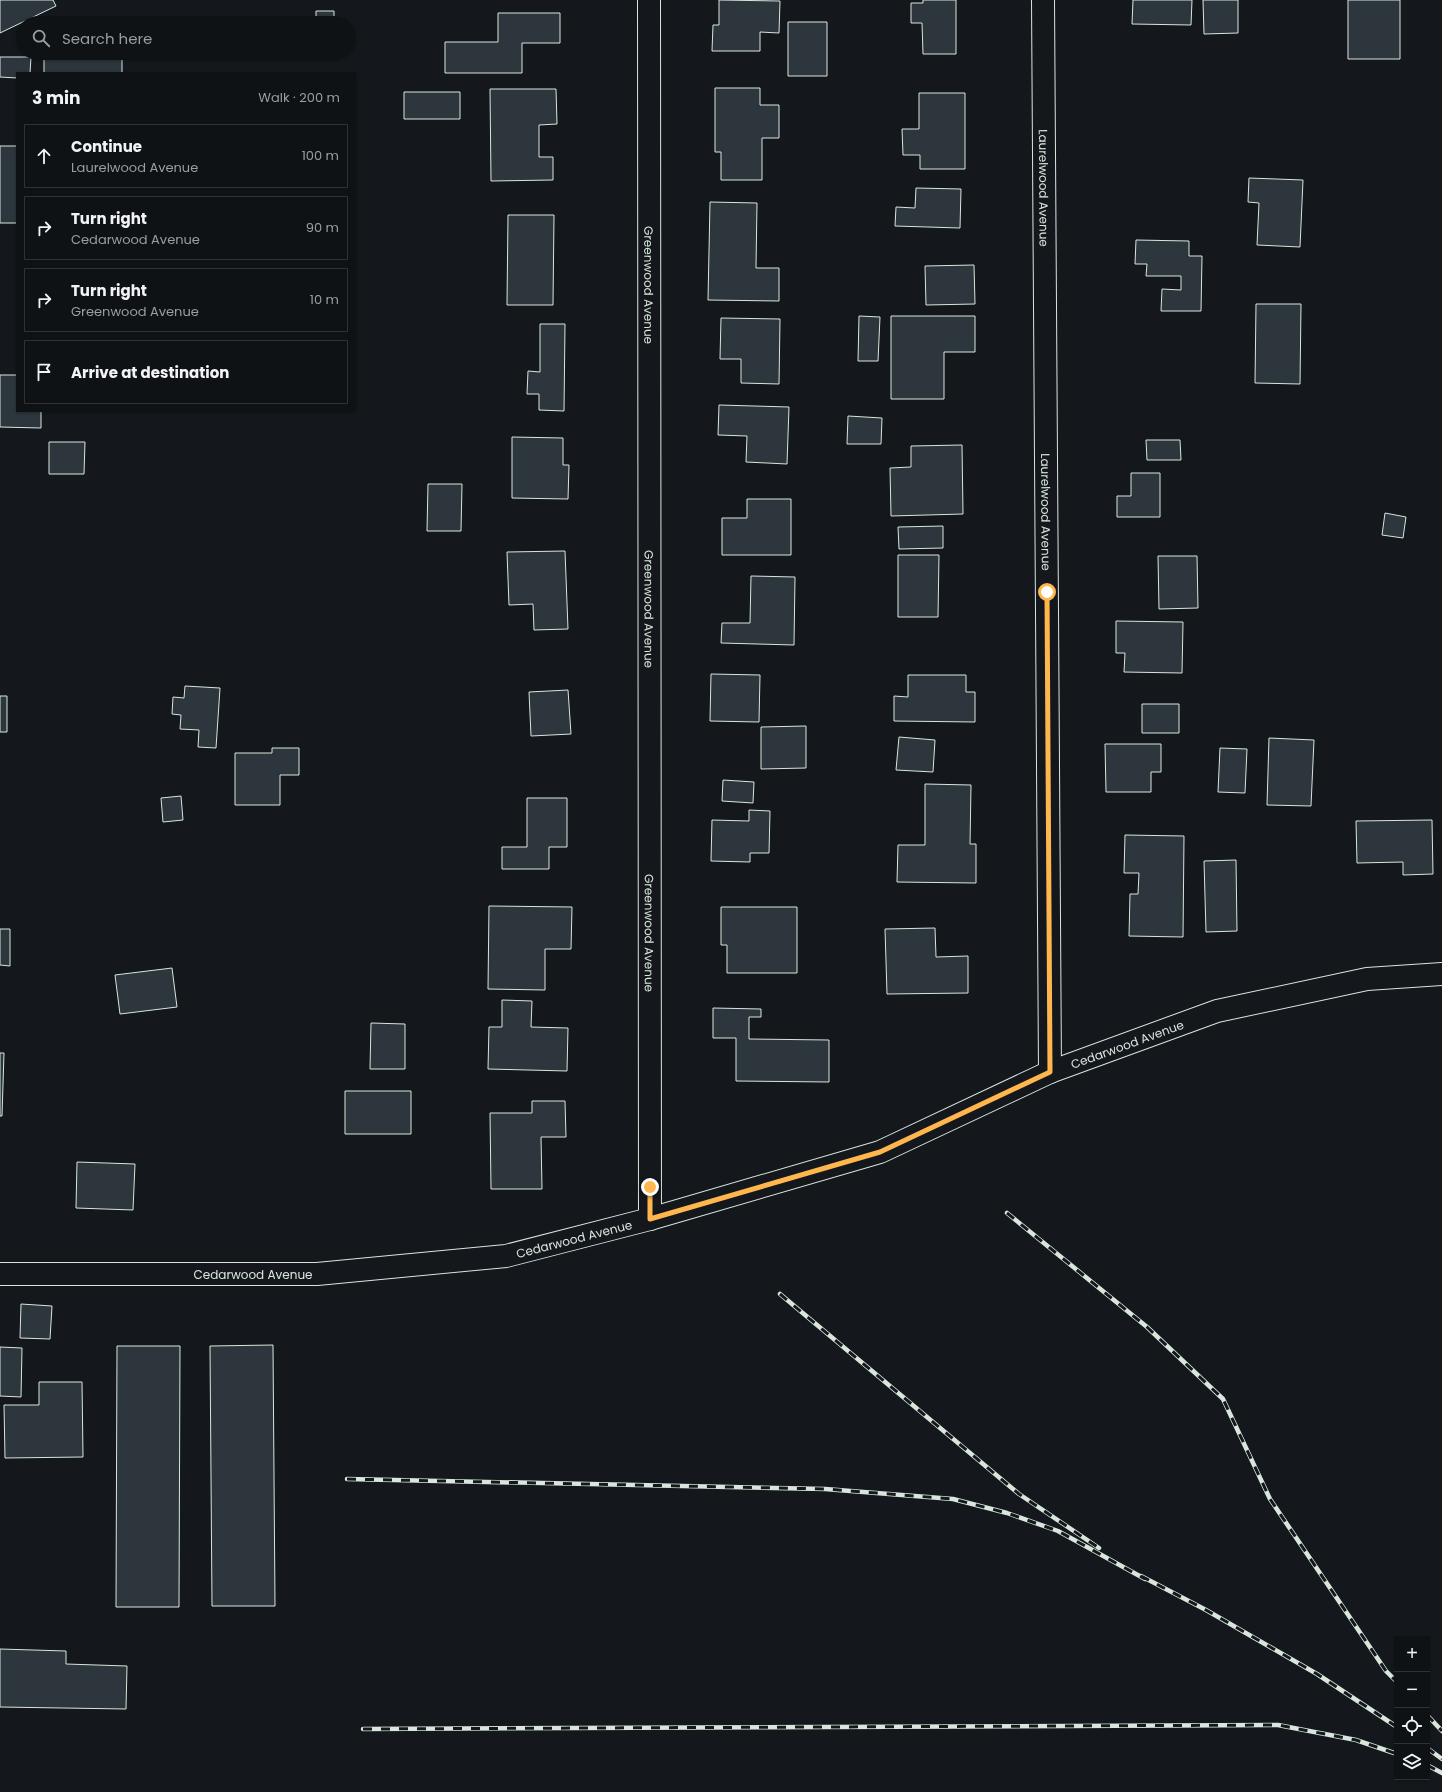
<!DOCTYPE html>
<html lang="en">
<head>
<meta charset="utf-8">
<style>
  :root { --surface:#0f1215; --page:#1d2022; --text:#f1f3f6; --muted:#9b9ea0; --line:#2f3234 }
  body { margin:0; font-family:Poppins,sans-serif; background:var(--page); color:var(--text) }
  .controls { position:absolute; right:12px; bottom:12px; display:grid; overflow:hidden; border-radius:0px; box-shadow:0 1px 3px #0004 }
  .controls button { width:36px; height:36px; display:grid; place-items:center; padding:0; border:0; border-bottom:1px solid var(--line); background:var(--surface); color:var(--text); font:20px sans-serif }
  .stop { position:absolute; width:12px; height:12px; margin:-9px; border:3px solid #ffb74d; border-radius:50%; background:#fff }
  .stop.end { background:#ffb74d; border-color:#fff; box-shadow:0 1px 4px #0008 }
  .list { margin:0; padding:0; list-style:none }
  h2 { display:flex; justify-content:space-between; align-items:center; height:52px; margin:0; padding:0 16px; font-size:17px }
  h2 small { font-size:13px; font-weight:400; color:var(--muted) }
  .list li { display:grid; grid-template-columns:26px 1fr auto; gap:12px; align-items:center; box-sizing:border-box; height:64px; margin:0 8px 8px; padding:0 8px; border:1px solid var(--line); border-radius:0px }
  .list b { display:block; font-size:15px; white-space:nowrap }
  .list p { margin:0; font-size:13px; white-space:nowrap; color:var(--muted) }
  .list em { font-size:13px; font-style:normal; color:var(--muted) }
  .icon { flex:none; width:22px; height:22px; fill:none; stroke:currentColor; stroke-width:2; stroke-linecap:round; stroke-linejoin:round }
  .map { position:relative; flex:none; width:1442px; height:1792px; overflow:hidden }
  .search { position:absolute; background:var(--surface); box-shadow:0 1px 3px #0004; left:16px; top:16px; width:340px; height:44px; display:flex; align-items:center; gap:10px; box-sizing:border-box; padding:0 14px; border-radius:22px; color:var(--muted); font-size:15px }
  .panel { position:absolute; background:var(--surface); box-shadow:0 1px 3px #0004; left:16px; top:72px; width:340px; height:340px; border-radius:0px }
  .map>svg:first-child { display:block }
</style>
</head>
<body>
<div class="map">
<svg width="1442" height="1792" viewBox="0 0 1442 1792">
  <rect width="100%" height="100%" fill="#14181c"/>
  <!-- building -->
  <path fill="#2c363c" stroke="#d8e6dc" d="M0,0H53L56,6L0,33Z
    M719,0L780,1L779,33L760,32V51H712L713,25H719Z
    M923,0H956V54H923L922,23H911V3H923Z
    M1133,0H1192L1191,25L1132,24Z
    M1203,0H1238V33L1204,34Z
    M1348,0H1400V59H1348Z
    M316,11H334V23H316Z
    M498,13H560V43H522V73H445V42H498Z
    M788,22H827V76H788Z
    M0,57H31L30,73H17V78L0,77Z
    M44,57L122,58V73H44Z
    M715,88H760V105H779V138H762V180H721V152H715Z
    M490,89H556L557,124L539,125V157H553V180L491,181Z
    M404,92H460V119H404Z
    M919,93H965V169H920V155H903L902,129H919Z
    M0,146H17V223H0Z
    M1249,178L1303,180L1300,247L1257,245L1259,203L1248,202Z
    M916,188L961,189L960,228L895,226L896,207L915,208Z
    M710,202L757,203L756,268H779V301L708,300Z
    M508,215H554L553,305H507Z
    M1136,240L1189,241V256H1202L1201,311H1161L1162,289L1181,290V276H1146L1147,264H1135Z
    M974,265L975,304L926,305L925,266Z
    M1256,304H1301L1300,384L1255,383Z
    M859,316L880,317L878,361H858Z
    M891,316H975V352H944V399H891Z
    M721,318L780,319L779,384L741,383V359H720Z
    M540,324H565L564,411L539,410V394H527L528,371L540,372Z
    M0,375H17V411H41V428L0,427Z
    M719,405L789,407L787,464L746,462L747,436L718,435Z
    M848,416L882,418L881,444H847Z
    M512,437L563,438V465H569L568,499L512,498Z
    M1146,440H1180L1181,460H1147Z
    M49,442H85L84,474H49Z
    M962,445L963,514L891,516L890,468L911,467V446Z
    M1131,473H1160V517H1117V496H1131Z
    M428,484H462L461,531H427Z
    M747,499H791V555H722V518H747Z
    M1385,513L1406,517L1403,538L1382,535Z
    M943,526V548L899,549L898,527Z
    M565,551L568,629L534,630L533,604L509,605L507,552Z
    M898,555H939L938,617H898Z
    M1158,556H1197L1198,608L1159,609Z
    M751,576L795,577L794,645L721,643L722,623H750Z
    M1116,621L1183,622L1182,673L1124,672L1125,653H1116Z
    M711,674L760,675L759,722L710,721Z
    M908,675H966V692H975V722L894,721V696L908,697Z
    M185,686L220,688L216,748L198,747L199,730L180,729L181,715L172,714L173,697L184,698Z
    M568,690L571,734L531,736L529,692Z
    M0,696H7V732H0Z
    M1142,704H1179V733H1142Z
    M806,726V768L761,769V727Z
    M899,737L935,740L933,772L896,770Z
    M1269,738L1314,740L1311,806L1267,805Z
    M1105,744H1161V772H1151V792H1106Z
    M272,748H299V775H280V805H235V753H272Z
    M1220,748L1247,749L1245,793L1218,792Z
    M723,780L754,782L753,803L722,801Z
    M925,784L971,785L970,844H976V883L897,882L898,845H925Z
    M181,796L183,820L163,822L161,798Z
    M527,798H567V847H549V869H502V847H527Z
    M749,810L770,811L769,853H750V862L711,861L712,820L749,821Z
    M1432,820L1433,874L1403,875V862L1357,863L1356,821Z
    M1125,835L1184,836L1183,937L1129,936L1130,894H1138L1139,873H1124Z
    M1236,860L1237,931L1206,932L1204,861Z
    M489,906L572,907L571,949H545V990L488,989Z
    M721,907H797V973H727V945H721Z
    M935,928L936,957L968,956V993L887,994L885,929Z
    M0,929H10V966L0,965Z
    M172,968L177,1007L120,1014L115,975Z
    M502,1000L532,1001L531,1027L568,1028L567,1071L488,1069L489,1027H502Z
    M713,1008L761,1009V1017H749V1039L829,1040V1082L736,1081V1038H713Z
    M371,1023L405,1024V1069H370Z
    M0,1053H4L2,1116H0Z
    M345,1091H411V1134H345Z
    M532,1101H565L566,1137H541L542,1189H491L490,1113H532Z
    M77,1162L135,1164L133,1210L76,1208Z
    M21,1304L52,1306L50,1339L20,1338Z
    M273,1345L275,1606H212L210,1346Z
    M117,1346H180L179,1607H116Z
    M0,1347L22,1348L21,1397L0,1396Z
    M39,1382H82L83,1457L5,1458L4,1405H39Z
    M0,1649L66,1651V1664L127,1666L126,1709L0,1707Z"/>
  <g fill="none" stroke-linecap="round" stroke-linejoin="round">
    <defs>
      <g id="street">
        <path id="s1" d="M649,0L650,1219"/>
        <path id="s2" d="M1043,0L1050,1072"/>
        <path id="s3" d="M0,1274H317L506,1256L650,1219L880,1152L1050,1072L1217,1011L1367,979L1442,974"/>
      </g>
    </defs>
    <!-- street casing -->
    <use href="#street" stroke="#d8e6dc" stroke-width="24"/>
    <!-- street -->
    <use href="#street" stroke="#14181c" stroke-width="22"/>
    <defs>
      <path id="rail" d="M1007,1213L1147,1327L1223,1399L1270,1499L1386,1671L1397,1682
        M780,1294L1019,1494L1099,1548
        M347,1479L825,1489L953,1499L1007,1513L1058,1531L1145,1579
        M1141,1576L1206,1610L1317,1674L1397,1727
        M1427,1715L1442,1731
        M363,1729L1278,1725L1356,1740L1397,1754
        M1427,1748L1442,1759
        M1427,1765L1442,1773"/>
    </defs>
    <!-- rail casing -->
    <use href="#rail" stroke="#d8e6dc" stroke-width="4.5"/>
    <!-- rail -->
    <use href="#rail" stroke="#14181c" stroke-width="3" stroke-dasharray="9" stroke-linecap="butt"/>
  </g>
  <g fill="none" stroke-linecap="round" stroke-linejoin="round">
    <!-- route -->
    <path stroke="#ffb74d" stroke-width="5" d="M650,1187V1219L880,1152L1050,1072L1047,592"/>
  </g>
  <g text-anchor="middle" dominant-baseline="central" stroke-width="3" stroke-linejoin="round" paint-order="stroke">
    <!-- street labels -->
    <g font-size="12" fill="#d8e6dc" stroke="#14181c">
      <text stroke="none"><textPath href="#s2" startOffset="188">Laurelwood Avenue</textPath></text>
      <text stroke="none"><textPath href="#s1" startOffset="285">Greenwood Avenue</textPath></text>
      <text stroke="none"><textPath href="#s2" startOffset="512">Laurelwood Avenue</textPath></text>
      <text stroke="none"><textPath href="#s1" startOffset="609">Greenwood Avenue</textPath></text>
      <text stroke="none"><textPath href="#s1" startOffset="933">Greenwood Avenue</textPath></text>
      <text stroke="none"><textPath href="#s3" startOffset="1165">Cedarwood Avenue</textPath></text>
      <text stroke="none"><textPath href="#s3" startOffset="577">Cedarwood Avenue</textPath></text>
      <text stroke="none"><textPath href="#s3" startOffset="253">Cedarwood Avenue</textPath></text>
    </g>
  </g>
</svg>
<div class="controls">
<button>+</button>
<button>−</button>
<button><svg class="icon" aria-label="locate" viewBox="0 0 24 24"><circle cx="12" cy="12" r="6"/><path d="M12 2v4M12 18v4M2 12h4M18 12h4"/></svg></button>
<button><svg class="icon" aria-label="layers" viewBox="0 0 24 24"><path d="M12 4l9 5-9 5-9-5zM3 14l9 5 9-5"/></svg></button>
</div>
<div class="stop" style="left:1047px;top:592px"></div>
<div class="stop end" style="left:650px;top:1187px"></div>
<div class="search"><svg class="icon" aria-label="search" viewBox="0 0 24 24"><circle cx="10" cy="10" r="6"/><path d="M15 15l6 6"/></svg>Search here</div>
<section class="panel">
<h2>3 min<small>Walk · 200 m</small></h2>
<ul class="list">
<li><svg class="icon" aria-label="ahead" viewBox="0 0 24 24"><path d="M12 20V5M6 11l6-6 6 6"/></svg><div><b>Continue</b><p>Laurelwood Avenue</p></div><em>100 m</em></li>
<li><svg class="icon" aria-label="right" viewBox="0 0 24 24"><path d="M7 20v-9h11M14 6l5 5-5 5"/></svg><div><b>Turn right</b><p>Cedarwood Avenue</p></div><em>90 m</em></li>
<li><svg class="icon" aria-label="right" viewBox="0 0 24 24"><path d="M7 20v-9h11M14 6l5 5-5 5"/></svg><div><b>Turn right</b><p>Greenwood Avenue</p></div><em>10 m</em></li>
<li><svg class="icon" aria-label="arrive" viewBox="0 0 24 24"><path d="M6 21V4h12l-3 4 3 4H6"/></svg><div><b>Arrive at destination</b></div></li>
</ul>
</section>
</div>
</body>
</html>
